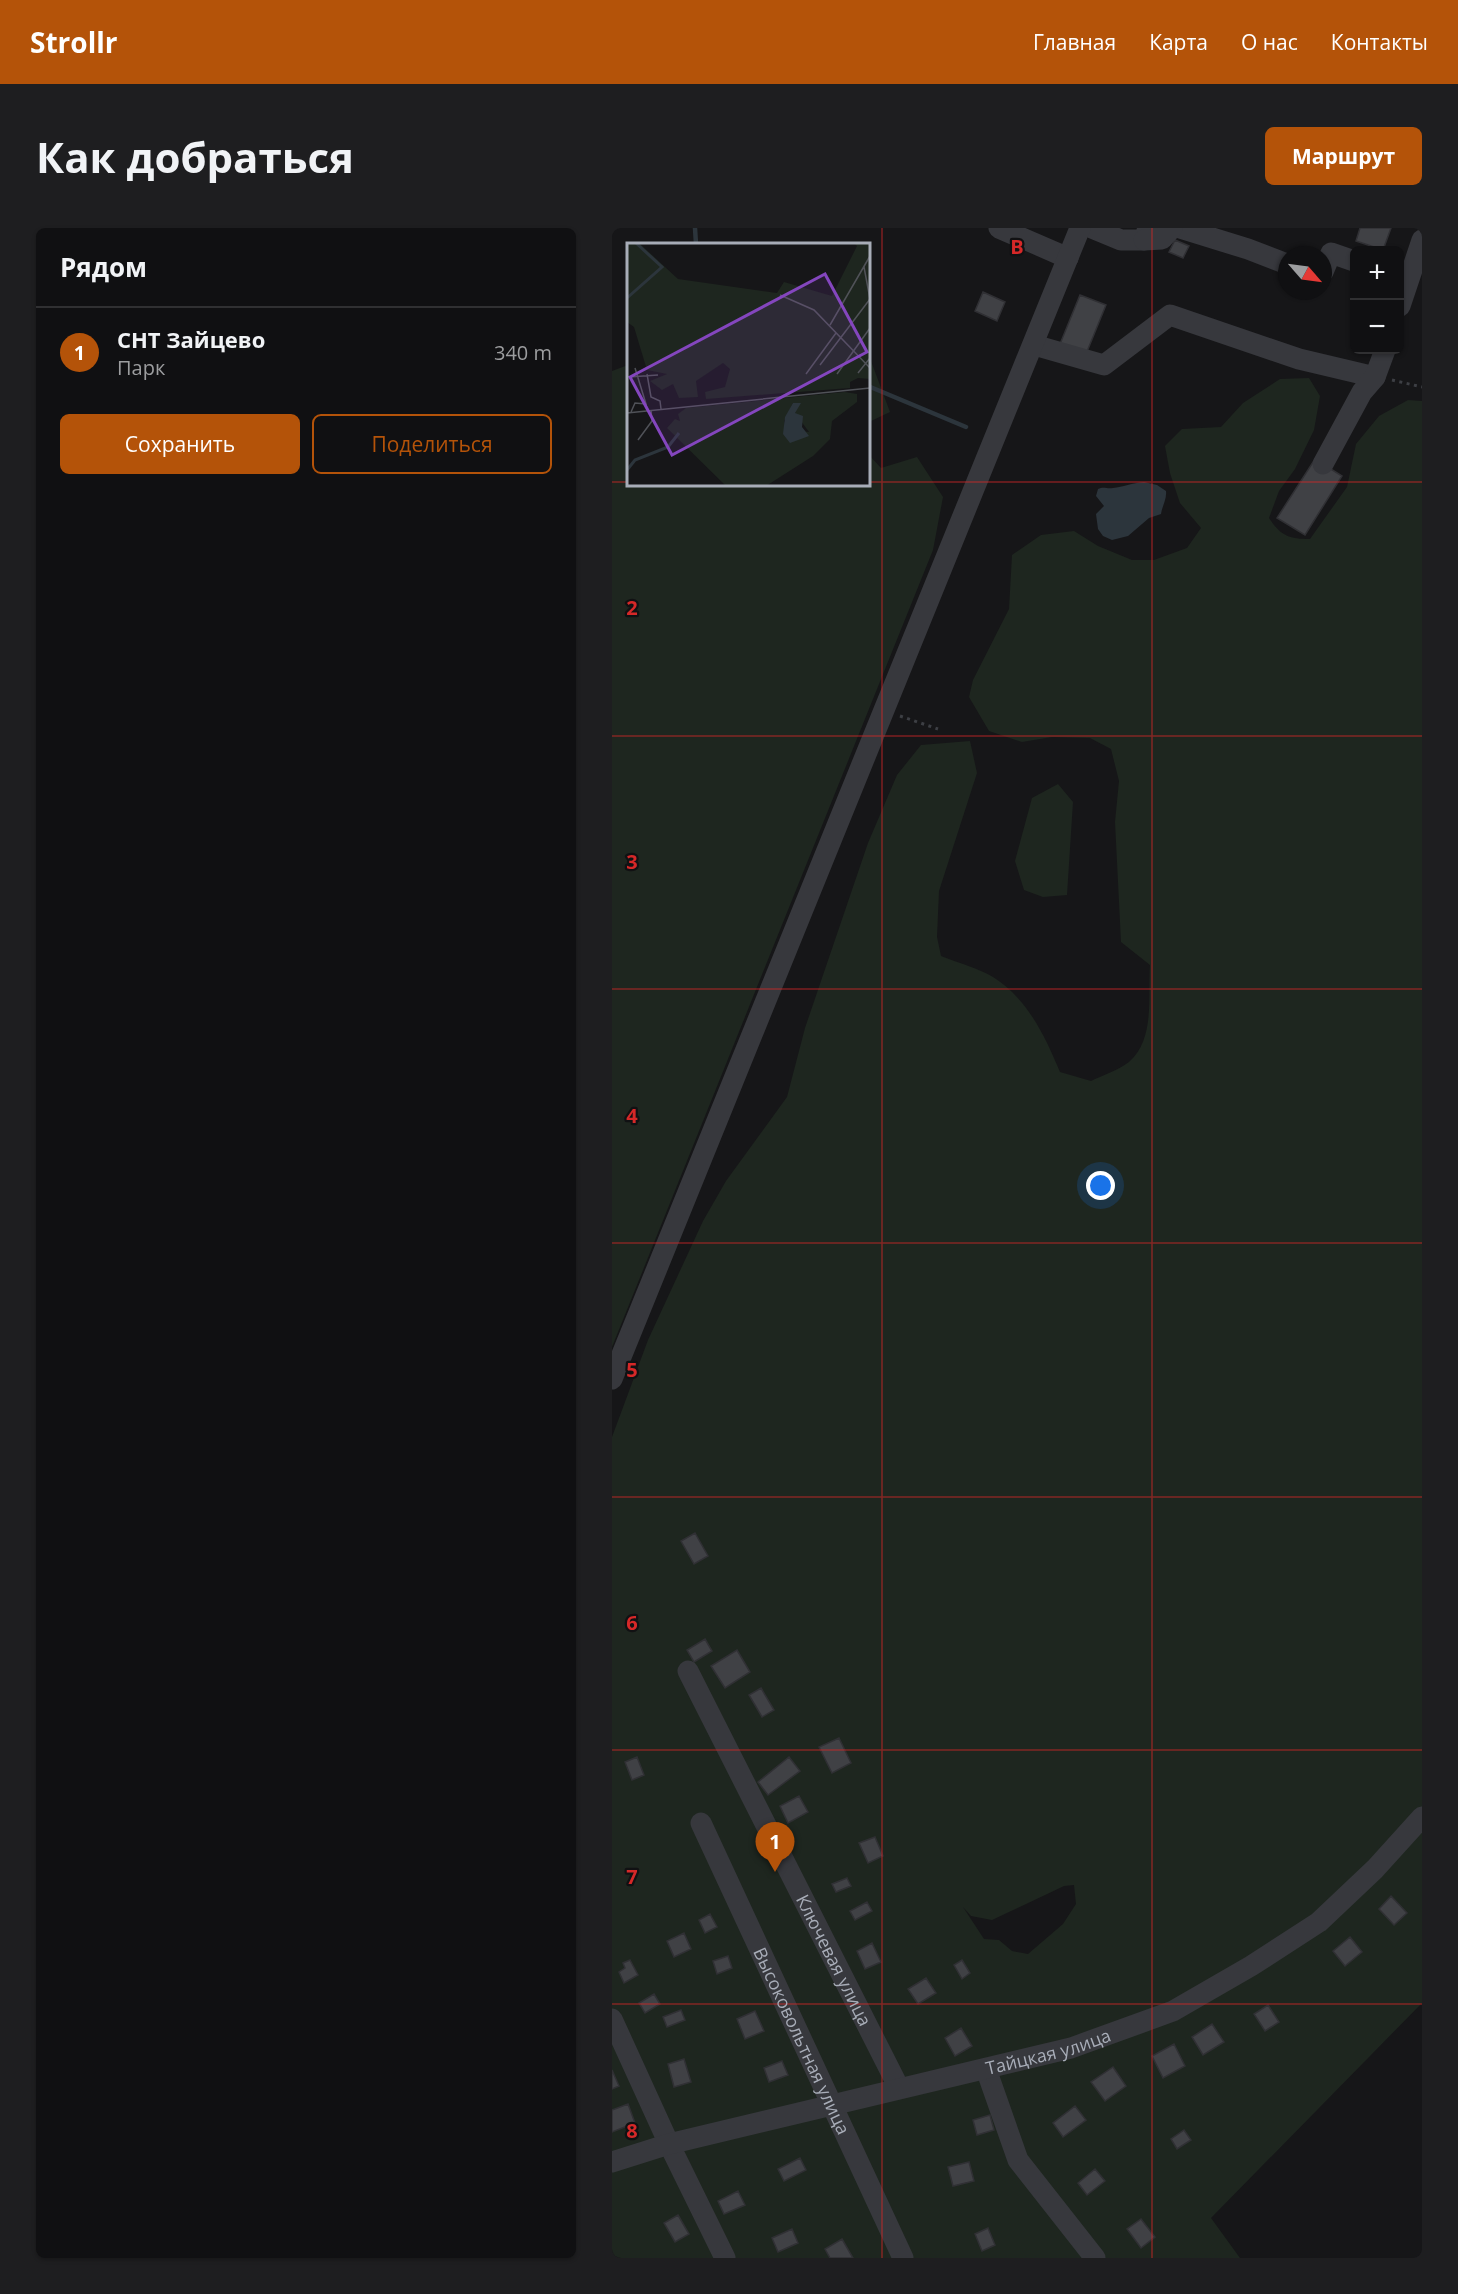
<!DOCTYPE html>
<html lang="ru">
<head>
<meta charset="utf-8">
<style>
  :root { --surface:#101012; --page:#1e1e20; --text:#f1f3f6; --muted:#9c9d9f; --line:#303032; --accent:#b45309 }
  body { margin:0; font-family:"Open Sans",sans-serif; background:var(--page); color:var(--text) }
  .controls { position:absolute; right:18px; top:18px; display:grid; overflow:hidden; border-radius:9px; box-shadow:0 2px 4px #0004 }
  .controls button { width:54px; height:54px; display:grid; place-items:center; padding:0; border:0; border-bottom:2px solid var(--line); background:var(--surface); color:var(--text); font:30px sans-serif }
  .compass { position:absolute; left:666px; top:18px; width:54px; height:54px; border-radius:50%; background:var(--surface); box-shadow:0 2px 4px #0004; rotate:118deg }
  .you { position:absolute; left:489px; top:958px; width:21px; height:21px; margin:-15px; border:4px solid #fff; border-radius:50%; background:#1a73e8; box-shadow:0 0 0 9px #1a73e833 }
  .badge { display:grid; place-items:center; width:39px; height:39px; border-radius:50%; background:var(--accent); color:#fff; font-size:20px; font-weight:700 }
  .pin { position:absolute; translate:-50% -50px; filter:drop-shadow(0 2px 3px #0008) }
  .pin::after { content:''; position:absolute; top:32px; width:21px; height:18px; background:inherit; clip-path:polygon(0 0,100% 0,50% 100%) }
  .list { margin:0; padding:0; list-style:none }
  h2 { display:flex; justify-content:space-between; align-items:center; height:78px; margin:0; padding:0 24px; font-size:26px }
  h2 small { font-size:20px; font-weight:400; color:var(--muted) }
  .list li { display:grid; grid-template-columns:39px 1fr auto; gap:18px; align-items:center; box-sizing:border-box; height:90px; padding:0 24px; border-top:2px solid var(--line) }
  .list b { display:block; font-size:22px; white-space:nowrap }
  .list p { margin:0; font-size:20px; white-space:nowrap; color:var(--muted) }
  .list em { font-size:20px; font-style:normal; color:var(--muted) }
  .actions { display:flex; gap:12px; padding:18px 24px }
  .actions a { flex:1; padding:14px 0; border:2px solid var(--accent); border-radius:9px; text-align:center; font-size:21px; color:var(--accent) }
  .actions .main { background:var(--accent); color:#fff }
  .map { position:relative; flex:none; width:810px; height:2030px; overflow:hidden; border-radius:9px }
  header { display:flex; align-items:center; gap:36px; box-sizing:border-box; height:84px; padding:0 30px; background:var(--accent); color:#fff }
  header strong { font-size:28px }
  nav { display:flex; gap:33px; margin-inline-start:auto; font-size:21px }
  .intro { display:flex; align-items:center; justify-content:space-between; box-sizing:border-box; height:144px; padding:0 36px }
  h1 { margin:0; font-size:42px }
  .button { padding:15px 27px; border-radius:9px; background:var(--accent); color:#fff; font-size:21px; font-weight:700 }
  main { display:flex; gap:36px; padding:0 36px }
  aside { flex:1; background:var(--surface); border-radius:9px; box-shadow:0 2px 4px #0004 }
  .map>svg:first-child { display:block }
</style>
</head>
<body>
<header>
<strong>Strollr</strong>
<nav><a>Главная</a><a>Карта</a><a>О нас</a><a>Контакты</a></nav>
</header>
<div class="intro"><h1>Как добраться</h1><a class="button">Маршрут</a></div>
<main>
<aside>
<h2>Рядом<small></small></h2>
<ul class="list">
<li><span class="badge">1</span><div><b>СНТ Зайцево</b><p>Парк</p></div><em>340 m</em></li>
</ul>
<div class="actions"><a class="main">Сохранить</a><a>Поделиться</a></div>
</aside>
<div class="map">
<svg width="810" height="2030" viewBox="0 0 810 2030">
  <rect width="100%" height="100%" fill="#161618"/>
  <!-- green -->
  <path fill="#1e261f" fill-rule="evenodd" d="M256,125L278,184L259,193L257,198Z
    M16,137V256H256L257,227L269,240L305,229L331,269L321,322L0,1119V143Z
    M697,150L708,168L702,202L683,241L667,263L657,290C669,308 677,311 698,311L735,259L744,216L767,188L796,172L810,173V1775L599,1990L628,2030H0V1209L36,1112L91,993L114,953L175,869L193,800L256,615L285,547L309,517L358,513L365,545L327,663L325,709L329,728C346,735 366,740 381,749C415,770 433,808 448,844L479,853C491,847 507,842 517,834C543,812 536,768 538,737L509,714L503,594L507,553L499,521L478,510L440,509L410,514L377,503L357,469L361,452L397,381L400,327L429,307L462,303L486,318L520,332H542L575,320L589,300L568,275L558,245L553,218L570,201L609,199L631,175L668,151ZM462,1657L464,1676L451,1696L416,1726L400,1723L387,1712L372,1711L351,1679L359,1688L380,1692L452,1658Z
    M446,556L461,574L455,667L431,669L412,662L403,633L420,570Z"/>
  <!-- water -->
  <path fill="#2c353c" d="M532,254L545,257L554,263C555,271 550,278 549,286L537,290L516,308L500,312L491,308L486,301L484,286L492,278L484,268L486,261C492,258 494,261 501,260C511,259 520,255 532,254Z"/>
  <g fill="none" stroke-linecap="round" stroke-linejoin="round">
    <!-- stream -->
    <path stroke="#2c353c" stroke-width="4.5" d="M83,0L84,16
      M256,158L354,199"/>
  </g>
  <!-- building -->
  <path fill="#404145" stroke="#303034" stroke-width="1.5" d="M748,0H779L771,22L744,13Z
    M563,12L577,18L571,30L557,24Z
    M371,64L393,74L385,93L363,83Z
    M468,67L494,77L474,126L448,116Z
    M703,231L730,248L693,307L665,290Z
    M83,1305L96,1328L82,1336L69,1313Z
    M93,1411L100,1423L82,1434L75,1422Z
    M125,1422L138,1444L113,1460L99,1438Z
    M149,1460L162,1482L150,1489L137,1467Z
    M227,1510L239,1535L220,1545L207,1519Z
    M25,1529L32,1547L20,1552L13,1534Z
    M177,1529L188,1543L156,1567L146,1554Z
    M187,1568L196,1584L176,1595L168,1578Z
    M263,1609L271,1628L256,1635L247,1615Z
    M235,1650L239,1658L224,1664L220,1656Z
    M779,1668L795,1685L782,1697L767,1681Z
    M255,1674L260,1683L243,1692L238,1683Z
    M98,1686L105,1699L93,1705L87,1692Z
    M72,1705L79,1721L62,1729L55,1713Z
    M738,1709L750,1724L733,1738L721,1723Z
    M260,1715L269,1734L253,1741L245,1723Z
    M116,1728L120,1740L105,1746L101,1733Z
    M18,1732L26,1747L12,1755L7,1744L13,1740L11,1735Z
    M350,1732L358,1745L350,1751L342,1737Z
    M314,1750L324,1765L306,1776L296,1761Z
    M42,1766L48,1776L33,1785L27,1775Z
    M656,1777L667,1794L653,1803L642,1786Z
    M69,1782L73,1792L55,1799L51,1789Z
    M143,1783L152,1803L133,1811L125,1791Z
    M600,1796L612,1814L591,1827L580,1809Z
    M349,1800L360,1818L343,1828L333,1810Z
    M562,1816L573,1838L551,1850L540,1828Z
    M72,1831L79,1854L62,1859L56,1836Z
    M170,1833L176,1847L157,1854L152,1840Z
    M501,1839L514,1858L493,1873L479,1854Z
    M0,1842L7,1858L0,1861Z
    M16,1876L23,1895L0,1904V1882Z
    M463,1878L474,1892L451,1909L441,1895Z
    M378,1887L382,1902L365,1907L361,1892Z
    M572,1902L579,1912L565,1921L559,1911Z
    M188,1930L194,1942L172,1953L166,1941Z
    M357,1934L362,1953L341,1958L336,1939Z
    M483,1941L493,1953L475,1967L466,1955Z
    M126,1963L133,1977L112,1986L106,1973Z
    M66,1987L77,2006L63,2014L52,1995Z
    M529,1991L543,2009L529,2020L515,2001Z
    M376,2000L383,2017L370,2023L363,2006Z
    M180,2001L186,2015L166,2024L160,2010Z
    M230,2011L241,2030H218L213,2021Z"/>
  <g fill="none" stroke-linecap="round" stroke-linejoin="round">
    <!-- path -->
    <path stroke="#3d3f44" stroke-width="3" stroke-dasharray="3 4.5" stroke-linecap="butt" d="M780,152L810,159
      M288,488L326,501"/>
    <!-- minor -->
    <g stroke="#37383d" stroke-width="21">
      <path d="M387,0L456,30"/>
      <path d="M480,0L509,12H532L536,0"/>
      <path d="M568,0L636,21L675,36"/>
      <path d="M532,12L550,11L560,0"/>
      <path d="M711,44L719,25L742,33"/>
      <path d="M788,78L810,12"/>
      <path d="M422,117L492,137L558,87L687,131L763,149"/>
      <path d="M711,236L750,164L763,149L773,122"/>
      <path d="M0,1151L468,0"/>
      <path id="s1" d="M76,1443L287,1860"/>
      <path id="s2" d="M89,1595L291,2030"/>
      <path d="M0,1791L57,1916L113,2030"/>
      <path d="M374,1841L406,1932L483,2030"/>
      <path id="s3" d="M0,1934L57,1916L459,1820L561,1783L639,1738L707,1694L763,1641L810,1589"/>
    </g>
  </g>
  <!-- grid -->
  <path fill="none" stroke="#d62828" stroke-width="1.5" stroke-opacity="0.55" d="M270,0V2030M540,0V2030M0,254H16M256,254H810M0,508H810M0,761H810M0,1015H810M0,1269H810M0,1522H810M0,1776H810"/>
  <g text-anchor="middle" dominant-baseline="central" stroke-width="4.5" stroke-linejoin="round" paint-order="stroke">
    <!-- street labels -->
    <g font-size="18" fill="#a8adb8" stroke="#111113">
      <text stroke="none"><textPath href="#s1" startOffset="324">Ключевая улица</textPath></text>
      <text stroke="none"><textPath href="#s2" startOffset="240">Высоковольтная улица</textPath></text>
      <text stroke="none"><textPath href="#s3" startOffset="450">Тайцкая улица</textPath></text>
    </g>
  </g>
  <!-- overview -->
  <g transform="translate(15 15)">
    <rect width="243" height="243" fill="#161618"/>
    <path d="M0,0H12L51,36L150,50L157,39L205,53L230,3L227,0H243V136L231,135L223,139V145L79,156L78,149L98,144L103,126L96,120L69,138L71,154L52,155L46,141L35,147L23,138L40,131L20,127L7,84L0,79ZM218,149L230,151V159L205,178L203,196L186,213L139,243H99L40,185L48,176L53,178L51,171L59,165ZM166,160L170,161L168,170L182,189L159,187L157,178Z" fill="#1e261f" fill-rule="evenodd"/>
    <path d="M166,160H174L168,170L176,173L175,184L182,193L163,200L156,191L158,174Z" fill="#2c353c"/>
    <path fill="none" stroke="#2c353c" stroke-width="3" d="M0,55L35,24L9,0M0,227L8,217L41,204L52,190"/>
    <path fill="none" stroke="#505258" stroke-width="1.5" d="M237,24L243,56M153,52L187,67L243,125M203,82L243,13M193,122L243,56M8,125L19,161M231,130L243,115M20,131L24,154L33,158L34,166M179,131L209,90M210,131L243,85M2,134L31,132M4,169L8,160L19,161L20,167M0,170L243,145M11,197L25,178L24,167"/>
    <path fill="#8446be" fill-opacity="0.15" stroke="#8446be" stroke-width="3" d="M198,31L240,109L45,212L3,134Z"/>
    <rect width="243" height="243" fill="none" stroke="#a8adb8" stroke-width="3"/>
  </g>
  <g font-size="20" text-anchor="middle" font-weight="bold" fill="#d62828" stroke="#111113" stroke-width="4.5" stroke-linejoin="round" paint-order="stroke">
    <text x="405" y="26">B</text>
    <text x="20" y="387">2</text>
    <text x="20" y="641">3</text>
    <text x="20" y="895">4</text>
    <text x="20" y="1149">5</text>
    <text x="20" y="1402">6</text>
    <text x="20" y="1656">7</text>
    <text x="20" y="1910">8</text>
  </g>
</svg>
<div class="controls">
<button>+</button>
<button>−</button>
</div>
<svg class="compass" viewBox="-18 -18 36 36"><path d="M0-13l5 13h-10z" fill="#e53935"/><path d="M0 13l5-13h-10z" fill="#9c9d9f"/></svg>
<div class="you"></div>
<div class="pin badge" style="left:163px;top:1644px">1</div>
</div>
</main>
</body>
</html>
